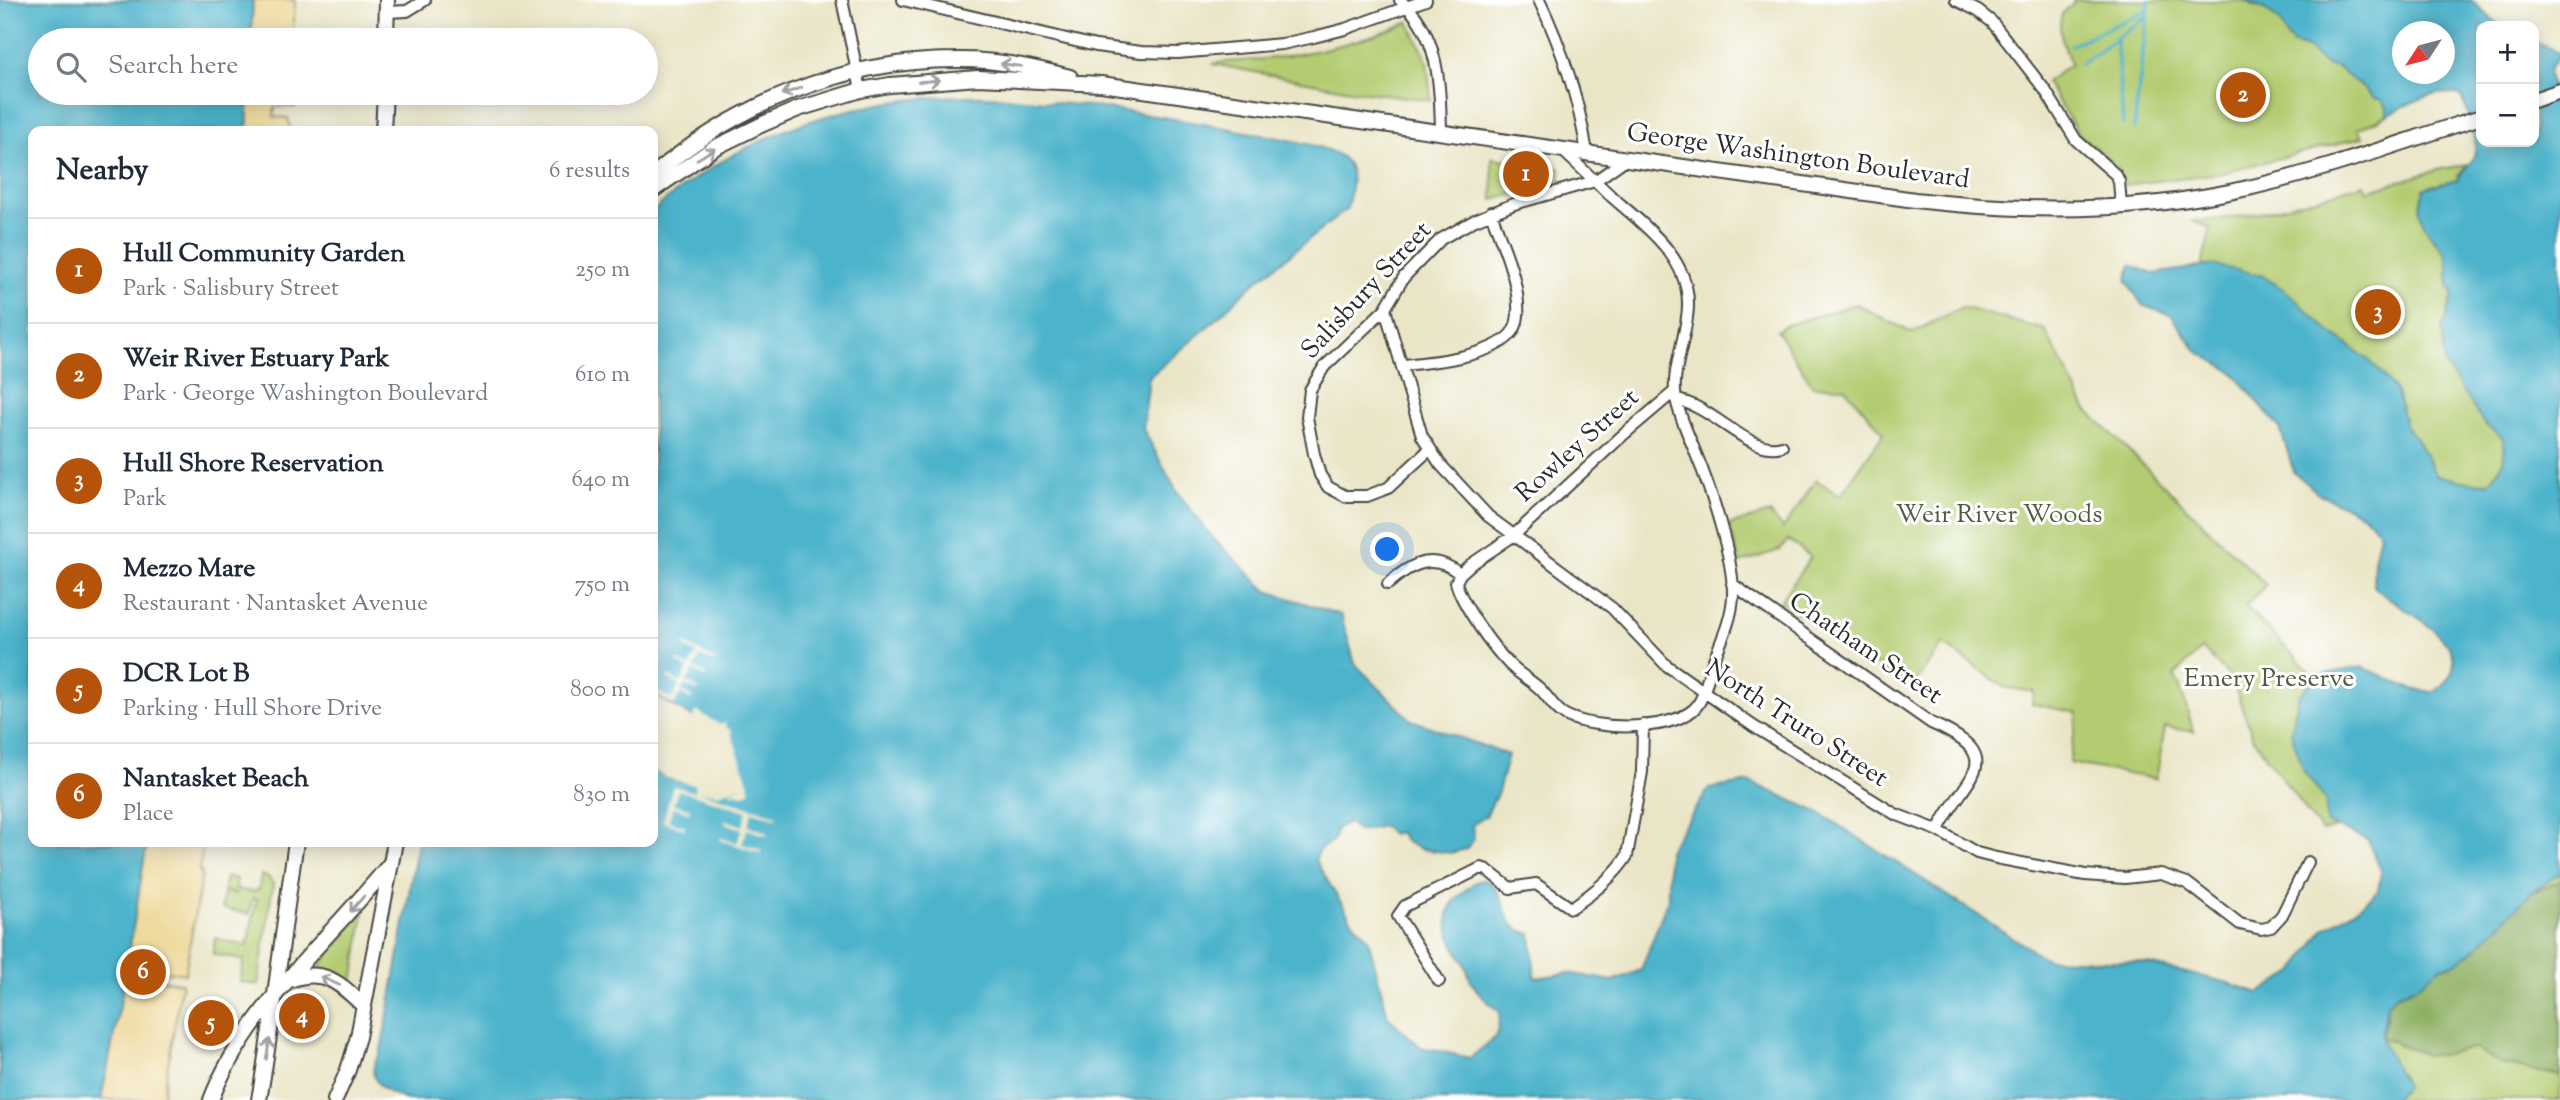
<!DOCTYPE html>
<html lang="en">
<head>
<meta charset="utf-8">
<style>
  :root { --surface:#fff; --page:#f2f2f3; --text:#1f2937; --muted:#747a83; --line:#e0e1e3; --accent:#b45309 }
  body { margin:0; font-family:"Sorts Mill Goudy",serif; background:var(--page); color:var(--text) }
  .controls { position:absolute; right:21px; top:21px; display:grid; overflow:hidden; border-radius:14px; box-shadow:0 4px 18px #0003 }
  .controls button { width:63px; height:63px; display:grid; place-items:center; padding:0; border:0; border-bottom:2px solid var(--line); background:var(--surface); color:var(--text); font:35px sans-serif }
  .compass { position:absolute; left:2392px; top:21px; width:63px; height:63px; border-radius:50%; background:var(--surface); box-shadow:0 4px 18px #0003; rotate:234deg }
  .you { position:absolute; left:1388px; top:550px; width:24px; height:24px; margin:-18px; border:5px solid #fff; border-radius:50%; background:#1a73e8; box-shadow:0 0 0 10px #1a73e833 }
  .badge { display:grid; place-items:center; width:46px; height:46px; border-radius:50%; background:var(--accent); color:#fff; font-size:23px; font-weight:700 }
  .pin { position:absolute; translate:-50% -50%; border:4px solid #fff; box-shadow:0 2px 7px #0006 }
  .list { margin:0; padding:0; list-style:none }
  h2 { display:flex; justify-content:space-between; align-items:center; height:91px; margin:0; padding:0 28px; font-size:30px }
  h2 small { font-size:23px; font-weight:400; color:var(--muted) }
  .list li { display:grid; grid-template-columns:46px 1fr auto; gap:21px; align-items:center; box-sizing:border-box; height:105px; padding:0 28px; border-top:2px solid var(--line) }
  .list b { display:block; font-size:26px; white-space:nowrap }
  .list p { margin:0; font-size:23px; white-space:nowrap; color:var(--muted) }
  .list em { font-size:23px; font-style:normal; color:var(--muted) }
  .icon { flex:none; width:38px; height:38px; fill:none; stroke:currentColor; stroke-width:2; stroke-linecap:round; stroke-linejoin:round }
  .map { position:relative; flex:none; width:2560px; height:1100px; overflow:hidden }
  .search { position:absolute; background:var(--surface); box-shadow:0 4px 18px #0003; left:28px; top:28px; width:630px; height:77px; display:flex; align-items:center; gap:18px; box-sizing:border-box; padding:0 24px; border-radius:38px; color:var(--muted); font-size:26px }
  .panel { position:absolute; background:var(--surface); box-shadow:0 4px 18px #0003; left:28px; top:126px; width:630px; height:721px; border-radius:14px }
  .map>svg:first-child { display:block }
</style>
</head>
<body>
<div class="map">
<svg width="2560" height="1100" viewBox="0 0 2560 1100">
  <rect width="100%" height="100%" fill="#fff"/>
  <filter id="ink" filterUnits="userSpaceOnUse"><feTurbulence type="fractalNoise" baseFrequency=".0143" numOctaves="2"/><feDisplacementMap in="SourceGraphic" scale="14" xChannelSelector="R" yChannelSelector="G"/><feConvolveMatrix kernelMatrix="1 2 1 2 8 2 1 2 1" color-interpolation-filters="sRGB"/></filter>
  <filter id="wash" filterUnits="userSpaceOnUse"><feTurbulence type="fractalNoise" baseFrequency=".00686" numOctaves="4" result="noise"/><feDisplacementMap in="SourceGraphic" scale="28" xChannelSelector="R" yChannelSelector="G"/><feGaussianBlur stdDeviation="1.57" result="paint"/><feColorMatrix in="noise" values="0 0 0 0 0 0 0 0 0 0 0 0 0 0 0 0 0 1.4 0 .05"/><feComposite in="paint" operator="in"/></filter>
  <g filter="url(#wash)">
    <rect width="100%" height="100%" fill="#eae5c6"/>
    <!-- green -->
    <path fill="#b3cc71" stroke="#6f7c4e" stroke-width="2" d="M2073,0L2248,1L2253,5L2265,9L2280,21L2288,38L2294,44L2306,47L2328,66H2336L2375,98L2382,100L2387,107V115L2358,129L2363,137L2222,173L2125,185L2118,168L2078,133L2046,82L2071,64C2066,50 2054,26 2064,11C2067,8 2071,6 2073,3Z
      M1409,22L1427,61L1431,100L1350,90L1212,64C1229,60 1248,61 1266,59C1315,53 1363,41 1409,22Z
      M1492,158L1560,168L1561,182L1493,200Z
      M2467,165L2458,176V180L2430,186V235L2443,249L2448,259L2449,287L2453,291V297L2442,327L2484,424L2503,438C2508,457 2501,466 2491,481C2474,487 2453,479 2436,475L2415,437L2405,425L2397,392L2371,363L2328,330L2212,265L2202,266L2211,228L2192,221C2251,220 2308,200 2364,184L2367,191L2441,169Z
      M1856,304L1912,333L1962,307L2045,330L2086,409L2266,585L2245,606L2315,677L2298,697L2304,771L2327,801L2326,823L2337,828L2321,831L2253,738L2232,679L2202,648L2174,676L2179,685L2194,732L2165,727L2156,779L2069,763L2078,713L2032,704L2034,692L2004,687L1943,644L1911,688L1780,601L1811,557L1788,540L1780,550L1740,563L1729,525L1770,513L1783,529L1816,480L1840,496L1884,433L1844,387L1813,386L1777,331L1784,326Z
      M2560,873V1100H2393L2403,1077C2395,1069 2383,1048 2381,1037C2380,1027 2387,1015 2387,1004L2441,967L2456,963L2473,951L2531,893Z
      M261,875L268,877L273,884L258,985L240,982L244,960L213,954L215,938L247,946L257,899L253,898L249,914L221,908L224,892L237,894L223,890L226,877L237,879L235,889L253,892L259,889Z
      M364,911L353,983L338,974L319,967Z"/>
    <!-- forest -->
    <path fill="#8eb063" stroke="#5c6e47" stroke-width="2" d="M2560,881V1076L2502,1064L2475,1049L2460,1050L2442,1055H2426L2381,1037L2387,1015V1004L2395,995L2410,990L2441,967L2456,963L2473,951L2531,893Z"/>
    <!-- sand -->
    <path fill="#eeda9e" stroke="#8c8264" stroke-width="2" d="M253,0H295L293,40H251Z
      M249,93H297L295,107H275L274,117L288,118L291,131H247Z
      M147,842H204L199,871L202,872L185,974L161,971L160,980L182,983L162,1100H101L123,989Z"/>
    <!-- water -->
    <path fill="#4cb3cb" stroke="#3c6f7b" stroke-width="2" fill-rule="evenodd" d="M0,0H253L251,40H40V93H249L247,131H33V842H147L123,989L101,1100H0Z
      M2244,0H2471L2500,26H2481V142H2534V43L2548,46L2559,54C2557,62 2552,62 2549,69C2545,75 2557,101 2560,109V873L2531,893L2473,951L2456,963L2441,967L2420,984L2395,995L2387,1003C2387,1015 2380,1027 2382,1037C2384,1054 2401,1071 2405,1087L2393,1100H407C386,1092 361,1080 380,1054C395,984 405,913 418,842H653V770L667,778L709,787L730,780L712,728L653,695V211C714,158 790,120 870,106C901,100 932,96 964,96C996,95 1028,99 1059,103C1128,110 1195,122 1263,135C1282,139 1331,146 1344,159C1357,173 1350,193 1347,209L1253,284L1204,330L1149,377L1143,429L1177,492L1214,539L1267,591L1341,615L1355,664L1411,720L1508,755L1498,792L1486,816L1472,825L1474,839L1466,849L1451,853L1420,849L1406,842L1399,832L1392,834L1383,826L1359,831L1348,822L1336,829L1334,840L1320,849L1315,860L1352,921L1368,938L1388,1017L1421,1047L1470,1058L1497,1036L1500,1012C1489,1003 1478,994 1471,981C1468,975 1467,967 1463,961C1450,940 1437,913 1461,894C1466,889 1476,879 1484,880C1500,882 1504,915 1512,924C1517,930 1524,932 1531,934L1535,978L1568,973L1613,981L1641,970L1668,899V850L1709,789L1750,782L1818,812L2046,959L2139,962L2225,982L2259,993L2294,972L2324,929L2359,907L2378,891L2381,872L2368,840L2326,823V801L2304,771L2291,732L2298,697L2317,675L2363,667L2411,689L2434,692C2494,649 2402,612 2373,586L2374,560L2380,533L2364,515L2319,494L2294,472L2280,428L2233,372L2198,352L2172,316L2142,305L2127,281L2131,265L2153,274L2212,265L2261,275L2286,291L2328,330L2371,362L2397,392L2405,425L2415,437L2436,475L2472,483H2488C2501,472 2508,456 2503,438L2484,424L2444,363L2442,327L2453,297V291L2449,287C2448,278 2449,267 2447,258C2445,248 2436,243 2431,235C2418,218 2417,207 2425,188L2457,180C2461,171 2471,165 2474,156C2479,139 2468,110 2460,95C2435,88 2409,104 2387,115V107L2382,100L2375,98L2336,66H2328L2306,47L2294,44L2287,38L2280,21L2265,9ZM2402,32H2444V74H2402Z"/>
    <!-- pier -->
    <path fill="#eae5c6" d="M685,644L715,660L714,662L700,656L694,668L707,675L706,677L693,670L686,682L699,689L698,691L685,685L681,691L692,697L690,699L680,693L674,705L653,694V689L672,699L680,685L667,678L668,676L681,683L688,669L676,662L677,660L689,667L697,654L684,646Z
      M653,696L693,718L697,711L720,725L725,723L726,728L730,729L751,791L740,795L738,792L731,794L730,792L742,786L718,794L698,791L776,815V818L752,811L748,826L767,832L766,835L747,829L742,844L761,850L760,853L720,840L721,838L737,843L742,829L725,823L726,820L743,826L747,811L678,790L673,804L690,809L689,812L673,807L668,821L685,826L684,829L663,822L673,786L694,792L695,785L667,778L653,770V767L668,774L709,783L725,778L709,731L653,699Z"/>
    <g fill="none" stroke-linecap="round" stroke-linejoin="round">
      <!-- stream -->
      <path stroke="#4cb3cb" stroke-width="3.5" d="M2116,38L2123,124
        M2071,45L2148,10
        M2081,64L2147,16
        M2134,129L2149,0"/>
    </g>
  </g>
  <g filter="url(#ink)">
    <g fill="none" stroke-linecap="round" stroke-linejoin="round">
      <defs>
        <path id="minor" d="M842,0L861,90
          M903,0L1096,46L1141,52L1178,53L1282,44L1314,37L1345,29L1426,0
          M1400,0C1439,32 1440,85 1441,131
          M1539,0C1562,48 1579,100 1587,153
          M1956,0L1978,11L1992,22L2045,90L2076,140L2116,175L2119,181L2121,206
          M387,12L407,11L425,0
          M1562,150C1578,165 1595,181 1612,197C1644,225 1689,257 1688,305C1688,335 1670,371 1676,399C1680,418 1689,436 1696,454C1711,490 1734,559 1733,596C1732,619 1721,642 1713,662C1707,677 1705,700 1693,710C1666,732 1594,730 1565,715C1554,709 1548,696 1539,688C1530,680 1519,674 1510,665C1494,649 1461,604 1456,582L1460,574L1470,565L1513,536L1622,436L1675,391
          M1385,309L1422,436L1440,464L1488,516L1612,608L1666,665L1753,726L1895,814L1937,830L1977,853L1996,858L2085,875L2125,878L2161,874L2187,883L2240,924L2261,929L2271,927L2282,915L2308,862
          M1403,365C1432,362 1489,357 1510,335C1520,325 1519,308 1517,294C1513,266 1500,240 1491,212
          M1676,400C1712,405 1750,456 1782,446
          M1429,450L1388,488L1367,496H1345L1328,487L1320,475L1314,454L1307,417L1310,390L1324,367L1385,309L1404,277L1441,239L1475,220L1514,204L1595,181L1626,159
          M1388,584C1411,563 1434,552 1460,574
          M1732,584L1931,723C2013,759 1964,776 1938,830
          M1439,981L1398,916L1405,906L1481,868L1487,870L1510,888L1536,884L1571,908C1592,894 1614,877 1627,856L1642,772L1643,725"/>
        <path id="major" d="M386,40L387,0
          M2534,100L2560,91
          M383,131L385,93
          M653,175C737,104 843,60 955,60C994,59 1032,67 1070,77
          M653,190L714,148L763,124L798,109L861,90L890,85L978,78L1101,84L1915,200C2026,213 2139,213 2248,188C2327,170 2404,141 2481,117
          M290,980C325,967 340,984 364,1006
          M211,1100C244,1012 331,937 390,864
          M259,1100C274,1014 283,928 296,842
          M335,1100L348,1070L358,1037L395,842"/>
      </defs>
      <!-- minor casing -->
      <use href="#minor" stroke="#484742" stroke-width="14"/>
      <!-- major casing -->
      <use href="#major" stroke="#484742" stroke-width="18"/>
      <!-- minor -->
      <use href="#minor" stroke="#fff" stroke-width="10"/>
      <!-- major -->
      <use href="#major" stroke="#fff" stroke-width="14"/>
    </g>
    <!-- one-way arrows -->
    <defs><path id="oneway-shaft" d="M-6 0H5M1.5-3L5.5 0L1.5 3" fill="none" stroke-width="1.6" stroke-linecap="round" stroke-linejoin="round" transform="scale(1.75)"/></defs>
    <g stroke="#a0a0a0">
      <use href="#oneway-shaft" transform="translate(1011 65) rotate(-172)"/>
      <use href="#oneway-shaft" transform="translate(929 81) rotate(-5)"/>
      <use href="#oneway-shaft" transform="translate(792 91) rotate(160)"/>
      <use href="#oneway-shaft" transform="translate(706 154) rotate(-31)"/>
      <use href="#oneway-shaft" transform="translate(357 904) rotate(131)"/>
      <use href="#oneway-shaft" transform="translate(330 981) rotate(-156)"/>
      <use href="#oneway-shaft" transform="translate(268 1049) rotate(-80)"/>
    </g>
  </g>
  <g text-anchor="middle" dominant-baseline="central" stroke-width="6" stroke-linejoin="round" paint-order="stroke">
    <!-- street labels -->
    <g font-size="26" fill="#2b2b2b" stroke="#fff">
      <text transform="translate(1798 157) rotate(8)">George Washington Boulevard</text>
      <text transform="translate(1367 291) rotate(-47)">Salisbury Street</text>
      <text transform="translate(1578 446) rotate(-42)">Rowley Street</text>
      <text transform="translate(1865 649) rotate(34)">Chatham Street</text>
      <text transform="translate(1796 724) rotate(33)">North Truro Street</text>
    </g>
    <!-- park labels -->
    <g font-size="26" fill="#545b40" stroke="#fff">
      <text x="1999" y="515">Weir River Woods</text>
      <text x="2269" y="679">Emery Preserve</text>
    </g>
  </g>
</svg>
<div class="controls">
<button>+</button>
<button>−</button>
</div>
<svg class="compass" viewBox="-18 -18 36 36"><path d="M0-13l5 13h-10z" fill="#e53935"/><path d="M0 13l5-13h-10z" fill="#747a83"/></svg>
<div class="you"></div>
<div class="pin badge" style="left:1526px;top:174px">1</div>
<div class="pin badge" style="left:2243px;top:95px">2</div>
<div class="pin badge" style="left:2378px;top:312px">3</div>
<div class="pin badge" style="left:302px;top:1016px">4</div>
<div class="pin badge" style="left:211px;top:1023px">5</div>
<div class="pin badge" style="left:143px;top:972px">6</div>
<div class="search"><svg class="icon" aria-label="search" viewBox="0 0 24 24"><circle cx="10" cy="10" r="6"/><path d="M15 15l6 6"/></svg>Search here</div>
<section class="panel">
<h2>Nearby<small>6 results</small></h2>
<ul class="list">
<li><span class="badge">1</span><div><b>Hull Community Garden</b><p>Park · Salisbury Street</p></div><em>250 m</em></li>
<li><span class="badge">2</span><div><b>Weir River Estuary Park</b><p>Park · George Washington Boulevard</p></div><em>610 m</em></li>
<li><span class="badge">3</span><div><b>Hull Shore Reservation</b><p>Park</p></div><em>640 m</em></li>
<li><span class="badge">4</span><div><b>Mezzo Mare</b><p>Restaurant · Nantasket Avenue</p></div><em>750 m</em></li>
<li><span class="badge">5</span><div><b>DCR Lot B</b><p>Parking · Hull Shore Drive</p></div><em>800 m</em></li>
<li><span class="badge">6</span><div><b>Nantasket Beach</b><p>Place</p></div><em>830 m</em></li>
</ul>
</section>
</div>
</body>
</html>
